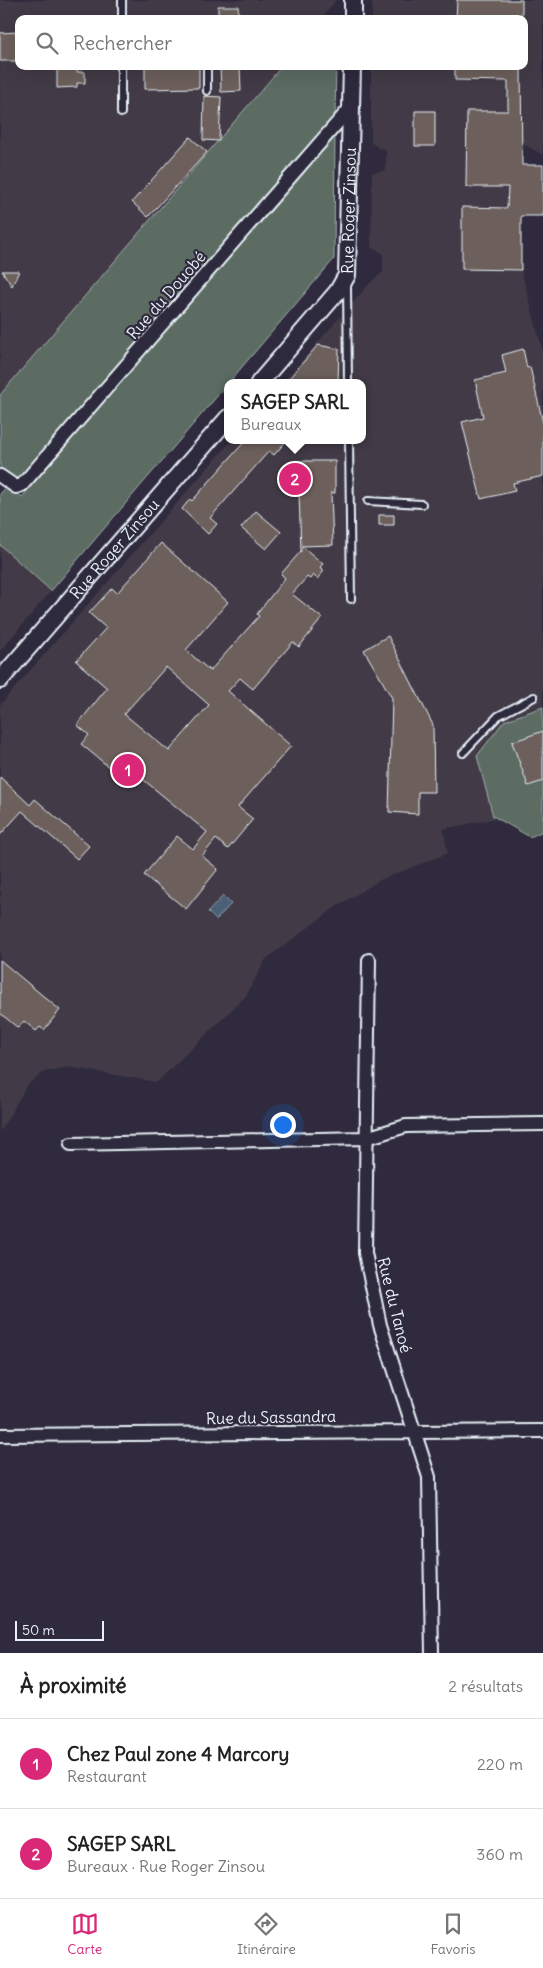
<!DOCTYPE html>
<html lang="fr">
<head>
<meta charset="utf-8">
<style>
  :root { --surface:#fff; --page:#f2f2f2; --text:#222; --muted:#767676; --line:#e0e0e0; --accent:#db2777 }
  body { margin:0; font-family:Delius,sans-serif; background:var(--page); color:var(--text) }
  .scale { position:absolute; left:15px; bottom:12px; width:89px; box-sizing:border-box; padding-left:5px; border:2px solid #e8f1f8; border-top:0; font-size:14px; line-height:18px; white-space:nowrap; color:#e8f1f8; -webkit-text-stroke:4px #2f2a3d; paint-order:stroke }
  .you { position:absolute; left:282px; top:1124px; width:18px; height:18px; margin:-12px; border:4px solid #fff; border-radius:50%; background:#1a73e8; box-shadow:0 0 0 8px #1a73e833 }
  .badge { display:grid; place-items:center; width:32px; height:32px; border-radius:50%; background:var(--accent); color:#fff; font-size:16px; font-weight:700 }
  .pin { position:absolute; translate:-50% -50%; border:2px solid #fff; box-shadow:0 1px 5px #0006 }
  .popup { position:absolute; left:224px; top:379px; width:142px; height:65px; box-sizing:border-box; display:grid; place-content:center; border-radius:10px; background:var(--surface); filter:drop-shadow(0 1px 4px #0005); font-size:16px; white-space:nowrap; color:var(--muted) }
  .popup b { font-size:19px; color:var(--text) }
  .popup::after { content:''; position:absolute; left:50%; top:100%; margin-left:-10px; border:10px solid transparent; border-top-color:var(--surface) }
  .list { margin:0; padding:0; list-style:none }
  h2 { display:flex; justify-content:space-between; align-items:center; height:65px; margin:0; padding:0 20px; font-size:21px }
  h2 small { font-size:16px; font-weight:400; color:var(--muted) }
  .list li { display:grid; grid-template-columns:32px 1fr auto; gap:15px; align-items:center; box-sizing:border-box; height:90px; padding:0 20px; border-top:1px solid var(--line) }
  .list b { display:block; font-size:19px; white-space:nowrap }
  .list p { margin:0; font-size:16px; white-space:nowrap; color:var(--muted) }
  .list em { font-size:16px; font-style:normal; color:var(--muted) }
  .icon { flex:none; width:28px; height:28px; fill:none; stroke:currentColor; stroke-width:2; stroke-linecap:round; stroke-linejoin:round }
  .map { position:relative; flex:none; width:543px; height:1653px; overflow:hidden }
  .search { position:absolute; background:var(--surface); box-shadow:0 5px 20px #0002; left:15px; right:15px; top:15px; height:55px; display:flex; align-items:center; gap:12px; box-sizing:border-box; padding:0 18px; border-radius:10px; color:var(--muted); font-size:19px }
  .sheet { height:245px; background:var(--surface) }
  nav { display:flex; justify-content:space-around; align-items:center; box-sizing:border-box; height:70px; border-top:1px solid var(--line); background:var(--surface); font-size:14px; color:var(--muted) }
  nav a { display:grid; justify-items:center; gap:2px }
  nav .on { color:var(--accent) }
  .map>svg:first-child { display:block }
</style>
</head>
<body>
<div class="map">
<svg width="543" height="1653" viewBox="0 0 543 1653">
  <rect width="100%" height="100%" fill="#2f2a3d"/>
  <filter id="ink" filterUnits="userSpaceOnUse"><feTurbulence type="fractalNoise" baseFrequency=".02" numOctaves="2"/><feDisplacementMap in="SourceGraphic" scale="10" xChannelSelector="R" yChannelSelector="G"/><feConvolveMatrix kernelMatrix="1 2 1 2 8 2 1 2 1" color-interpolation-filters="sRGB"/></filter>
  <g filter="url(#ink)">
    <!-- built -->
    <path fill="#423a46" d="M0,0H336L321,19H19V66H282L0,395Z
      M372,0H543V155L522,143L520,266L543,352V831L497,818L443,829L448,853L380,880L336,907L266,959L246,996L157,1082L68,1067L44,1072L27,1085L0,1132V896L2,893L0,891V705L232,440H362V383H282L371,282L383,272V253L371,248L372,173L385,170L386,160V149L378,148L371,142V66H524V19H372Z
      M0,545L51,591L0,651Z"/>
    <!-- green -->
    <path fill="#5c6c63" stroke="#a2aeae" d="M282,66H336L335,116L292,163L16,483L0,469V395Z
      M335,133L334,259L51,591L0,545V494L8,485L22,497Z
      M543,707V831L530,837L493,816L477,756L504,721Z"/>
    <!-- water -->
    <path fill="#4c6177" stroke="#8a9bab" d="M223,896L231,904L216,920L208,912Z"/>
    <!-- building -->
    <path fill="#6d615c" stroke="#e8f1f8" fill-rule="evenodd" d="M457,0H522V19H456Z
      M218,6H238L239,19H218Z
      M19,32V61H0V33Z
      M57,66H77V72H85V83H77V87L57,88Z
      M145,66H199V88L145,89Z
      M220,66H240L241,91L221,92Z
      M455,66H521L522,165H543V216H521V270L462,269V207L507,208L508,187H466L467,111H508V81L455,80Z
      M204,96L221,97L219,141L203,140Z
      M415,111H435V146H415Z
      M190,137L207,152L148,217L132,202Z
      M2,271H19L12,286Z
      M318,345L339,349L338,383H285Z
      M523,349L527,368L530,367L543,423V476L513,483L515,491L481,499L462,422L483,417L475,380L506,373L502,355Z
      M246,440H287L274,455L269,451L210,518L217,524L208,534L182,509L190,499L192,501Z
      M295,461H335V493H331L333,545L302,546L323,564L320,567L324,571L317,579L313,575L310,579L307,577L292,594L322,618L299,647L293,642L253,689L240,678L228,691L291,746L238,807L253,819L228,849L216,839L202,856L218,869L186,909L144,875L177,836L193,849L207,832L117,758L110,768L81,744L89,735L77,725L107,688L76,661L106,628L89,613L112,588L117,593L161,543L228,602L186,650L210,671L259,616L257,614L285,578L281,574L301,551L299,493H295ZM166,667L209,705L169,751L124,714Z
      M256,511L281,532L266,549L241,528Z
      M379,515H394V525H379Z
      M388,636L433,725L434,792H418V814L389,812L392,698L364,650Z
      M543,731V781L528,786L512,742Z
      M0,777L30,805L35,799L89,846L77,859L22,811L0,835Z
      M0,960L60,1010L44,1030L40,1027L36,1031L24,1021L18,1028L0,1013Z"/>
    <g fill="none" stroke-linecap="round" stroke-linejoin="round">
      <defs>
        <path id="service" d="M122,19V0
          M121,66V113
          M207,91V66
          M347,284L348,383
          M349,440L351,599
          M368,501L422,504
          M463,753L498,716L534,697"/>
        <path id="minor" d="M0,476L16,487L22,485L352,106
          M369,960L365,1253L380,1325L429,1477L432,1653
          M71,1144L366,1138L406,1126L543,1124
          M0,1435L543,1431"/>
        <g id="tertiary">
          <path d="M353,19V0"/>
          <path id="s1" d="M259,383L338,291L347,275L352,66"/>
          <path id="s2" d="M0,680L228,418"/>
        </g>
      </defs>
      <!-- service casing -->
      <use href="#service" stroke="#e8f1f8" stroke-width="10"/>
      <!-- minor casing -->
      <use href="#minor" stroke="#e8f1f8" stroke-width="16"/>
      <!-- tertiary casing -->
      <use href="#tertiary" stroke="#e8f1f8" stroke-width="20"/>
      <!-- service -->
      <use href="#service" stroke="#2f2a3d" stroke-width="6"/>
      <!-- minor -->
      <use href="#minor" stroke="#2f2a3d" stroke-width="12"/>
      <!-- tertiary -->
      <use href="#tertiary" stroke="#2f2a3d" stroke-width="16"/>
    </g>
  </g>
  <g text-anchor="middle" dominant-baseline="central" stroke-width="4.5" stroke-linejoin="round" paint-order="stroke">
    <!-- street labels -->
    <g font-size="16" fill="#e8f1f8" stroke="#2f2a3d">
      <text stroke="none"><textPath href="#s1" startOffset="204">Rue Roger Zinsou</textPath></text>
      <text transform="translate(166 295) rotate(-49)">Rue du Douobé</text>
      <text stroke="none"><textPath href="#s2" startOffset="174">Rue Roger Zinsou</textPath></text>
      <text transform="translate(395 1305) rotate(76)">Rue du Tanoé</text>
      <text transform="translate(271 1417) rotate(-1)">Rue du Sassandra</text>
    </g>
  </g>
</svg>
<div class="scale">50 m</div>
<div class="you"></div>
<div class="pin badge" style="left:128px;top:770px">1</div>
<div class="pin badge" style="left:295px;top:479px">2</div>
<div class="popup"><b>SAGEP SARL</b>Bureaux</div>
<div class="search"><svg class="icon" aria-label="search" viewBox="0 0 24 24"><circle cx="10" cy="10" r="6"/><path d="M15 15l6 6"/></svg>Rechercher</div>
</div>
<section class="sheet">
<h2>À proximité<small>2 résultats</small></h2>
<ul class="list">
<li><span class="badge">1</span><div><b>Chez Paul zone 4 Marcory</b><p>Restaurant</p></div><em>220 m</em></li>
<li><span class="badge">2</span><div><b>SAGEP SARL</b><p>Bureaux · Rue Roger Zinsou</p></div><em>360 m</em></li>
</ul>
</section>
<nav>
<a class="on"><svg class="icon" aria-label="map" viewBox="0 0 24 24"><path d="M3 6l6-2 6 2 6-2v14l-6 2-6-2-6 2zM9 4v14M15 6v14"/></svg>Carte</a>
<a><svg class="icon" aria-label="directions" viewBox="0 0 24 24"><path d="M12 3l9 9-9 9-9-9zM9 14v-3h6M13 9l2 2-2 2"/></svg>Itinéraire</a>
<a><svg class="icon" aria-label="saved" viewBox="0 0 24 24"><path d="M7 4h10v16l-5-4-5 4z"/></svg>Favoris</a>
</nav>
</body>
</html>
